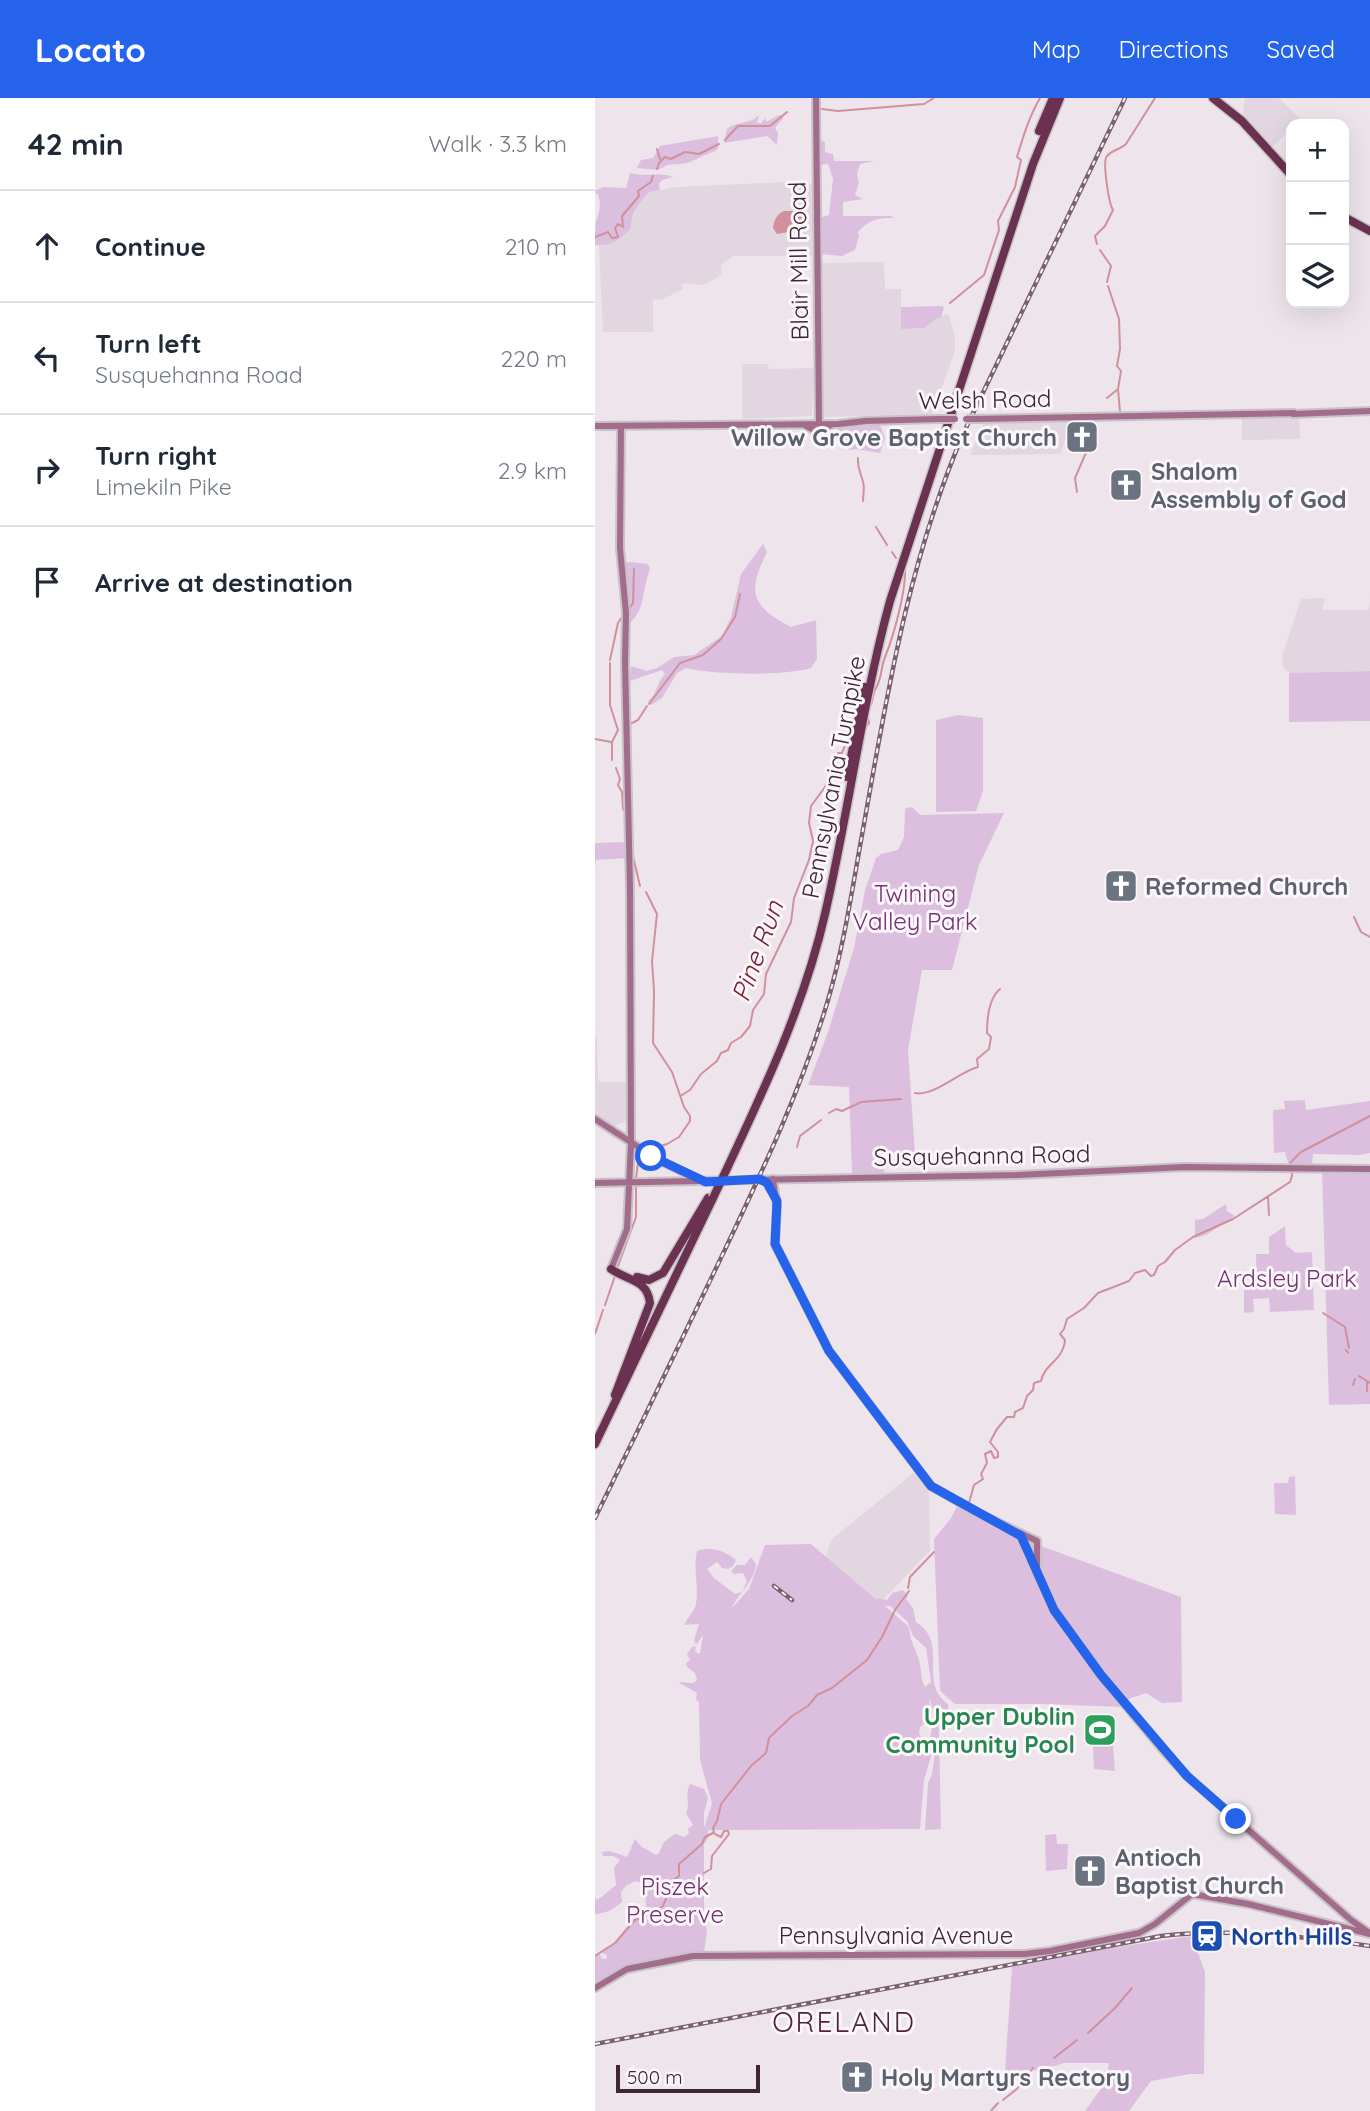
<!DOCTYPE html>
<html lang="en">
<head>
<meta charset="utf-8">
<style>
  :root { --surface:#fff; --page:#f6f6f7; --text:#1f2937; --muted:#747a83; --line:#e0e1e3; --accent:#2563eb }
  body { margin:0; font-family:Quicksand,sans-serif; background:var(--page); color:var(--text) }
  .controls { position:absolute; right:21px; top:21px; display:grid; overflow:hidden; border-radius:14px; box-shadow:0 7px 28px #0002 }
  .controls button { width:63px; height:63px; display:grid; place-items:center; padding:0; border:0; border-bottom:2px solid var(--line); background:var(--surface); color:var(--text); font:35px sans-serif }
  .scale { position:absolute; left:21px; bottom:18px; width:144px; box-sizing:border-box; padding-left:7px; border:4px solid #3f2535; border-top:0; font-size:19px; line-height:24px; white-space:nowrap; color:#3f2535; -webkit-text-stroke:5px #faf6fa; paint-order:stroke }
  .stop { position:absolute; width:21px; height:21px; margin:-16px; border:5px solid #2563eb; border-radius:50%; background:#fff }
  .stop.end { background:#2563eb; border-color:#fff; box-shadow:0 2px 7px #0008 }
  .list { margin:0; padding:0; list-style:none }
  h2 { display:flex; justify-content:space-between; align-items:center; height:91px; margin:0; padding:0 28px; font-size:30px }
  h2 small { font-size:23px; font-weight:400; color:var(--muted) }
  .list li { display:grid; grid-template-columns:46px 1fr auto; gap:21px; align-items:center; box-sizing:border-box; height:112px; padding:0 28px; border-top:2px solid var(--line) }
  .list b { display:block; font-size:26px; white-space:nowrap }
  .list p { margin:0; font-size:23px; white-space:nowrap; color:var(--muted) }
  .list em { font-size:23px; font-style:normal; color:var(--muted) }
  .icon { flex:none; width:38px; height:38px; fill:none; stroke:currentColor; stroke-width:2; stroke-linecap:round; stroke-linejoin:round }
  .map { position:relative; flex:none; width:775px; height:2013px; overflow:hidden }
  header { display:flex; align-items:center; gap:42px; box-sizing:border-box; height:98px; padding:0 35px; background:var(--accent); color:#fff }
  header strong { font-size:33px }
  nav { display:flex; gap:38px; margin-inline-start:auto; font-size:24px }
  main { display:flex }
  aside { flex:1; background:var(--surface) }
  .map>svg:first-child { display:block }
</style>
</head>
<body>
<header>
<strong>Locato</strong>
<nav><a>Map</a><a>Directions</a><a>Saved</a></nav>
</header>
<main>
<aside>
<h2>42 min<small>Walk · 3.3 km</small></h2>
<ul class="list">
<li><svg class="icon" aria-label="ahead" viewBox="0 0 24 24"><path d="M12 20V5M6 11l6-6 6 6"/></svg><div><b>Continue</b></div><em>210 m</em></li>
<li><svg class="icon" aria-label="left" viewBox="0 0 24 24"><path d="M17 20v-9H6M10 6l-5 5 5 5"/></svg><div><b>Turn left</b><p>Susquehanna Road</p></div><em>220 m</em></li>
<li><svg class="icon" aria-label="right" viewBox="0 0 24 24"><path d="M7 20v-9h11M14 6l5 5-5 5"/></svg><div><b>Turn right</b><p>Limekiln Pike</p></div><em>2.9 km</em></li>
<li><svg class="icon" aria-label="arrive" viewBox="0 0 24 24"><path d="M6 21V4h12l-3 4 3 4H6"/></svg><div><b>Arrive at destination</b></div></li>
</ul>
</aside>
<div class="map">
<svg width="775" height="2013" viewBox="0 0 775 2013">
  <rect width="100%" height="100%" fill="#eee5ec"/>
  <!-- built -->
  <path fill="#e2d6e0" d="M650,0H684L706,22L701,26H696V31L676,50L647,20Z
    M192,84L217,86V158H138L126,167L127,177L108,187L89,185L86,187L88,191L66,202L58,201V234H8L4,148L17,145L36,123L42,109L54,94L81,89Z
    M289,164L290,191H306V231L329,230L341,221L353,216L360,238V253L337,316L229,319L227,165Z
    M147,266H173L174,271L219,270L217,318L147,321Z
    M704,318L705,341L647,342V321Z
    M475,323L466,356L375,357L389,324Z
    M730,500L727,512H774L775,500V573L694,575L688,569L687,558L706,501Z
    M0,939H2L3,982L5,984H34L32,1022L18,1029L0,1017Z
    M321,1373L334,1390L335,1453L285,1505L231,1459L234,1448L238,1440Z"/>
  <!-- green -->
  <path fill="#dcbfde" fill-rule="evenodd" d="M164,17L162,25H166L171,20V24L184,17L189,19L180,30L183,35L182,47L172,38L129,45L132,31C142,23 156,26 164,17Z
    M123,38V51L118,54C107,57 96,66 85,66C70,67 77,65 63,72L42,70L46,62L58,60L65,48Z
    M225,42L230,44V54L238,56L239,63H280L265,66L262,76L264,85L260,97L268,101L248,104V118H296L299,120C283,120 275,121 263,134L264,138L260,152L247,158L225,156L224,120L234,117L238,81L233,66L225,67Z
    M35,75C50,79 68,74 78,79L67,82L64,86L65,92L54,94C45,105 35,115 36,130C26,141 16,149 0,147C0,140 0,130 1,124C4,113 7,108 3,96L0,95L1,92L8,89L31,90Z
    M306,209L346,208L349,209L346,220L341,221L329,230L306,231Z
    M285,327L290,340L285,355L262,351L254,352L242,335L243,331Z
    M168,446L172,454C152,494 156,508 196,529L221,522L222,561L216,570C189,578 119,577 91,570L82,575L67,600L56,607L53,603C63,595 61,585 70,576L67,572L35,583L36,568L52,573L62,570L79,559L99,557L127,538L136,519L146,476Z
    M35,464L53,466L55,471C45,498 53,506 33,528L28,465Z
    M775,573V623L694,624V575Z
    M363,617L388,620V693L381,713L341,714V622Z
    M317,709L325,717L409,715L384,767L357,872H327L313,952L320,1056L290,1054L289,1076H257L254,989L213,987L233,934L259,850L270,792L281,760L286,756L303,752L309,739L310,713L311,710Z
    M32,744V760L1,762L0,769V745Z
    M710,1002L711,1012L775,1003V1055L765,1057L718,1056L717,1068H694L690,1054L679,1055L678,1012L690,1011L689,1003Z
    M727,1073H775V1306L734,1307Z
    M631,1106L632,1113L640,1118L611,1137L600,1140V1122L608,1121Z
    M690,1128L691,1147L701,1155L717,1154L719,1212L675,1214L674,1200L658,1201L659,1214L649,1215V1192L662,1189L661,1156H674V1139Z
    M700,1378L701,1417L680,1416L679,1385H693L694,1379Z
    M363,1406L446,1448L586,1499L587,1604L567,1605L551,1595L531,1602L528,1609L445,1606H360L345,1593L339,1441L356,1420Z
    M216,1446L282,1502L283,1500L292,1502L297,1495L308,1492L313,1498L311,1501L318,1510L321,1524C355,1545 322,1584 353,1606L354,1613L344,1634L346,1731L330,1732L333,1685L337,1676L340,1655L335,1639L339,1622L336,1604L334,1601L337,1620L325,1629L324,1636L337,1655L329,1682L325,1731L113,1732L114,1739L109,1746V1818L112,1835L109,1854L31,1869L0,1887V1858L4,1855L7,1861H11L12,1857L6,1854L20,1845L38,1820L52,1817L49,1786L41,1783L32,1787L26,1794L27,1804C18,1812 12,1815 0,1816V1799L1,1802C7,1800 15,1791 21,1787L19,1770L25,1762L18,1758H8L7,1754L15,1753L32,1759L40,1741L47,1749L61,1757L64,1755L69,1744L80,1736L90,1739L94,1735L93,1731L98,1727L91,1715C96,1707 89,1697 95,1686L109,1691L113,1700L109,1715V1730L117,1705L105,1662L104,1604L101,1602L102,1595L83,1584L98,1585L102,1582L100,1575L92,1569L91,1565L95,1562L92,1556L98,1548L101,1549L100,1554L105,1556L108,1537L101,1547L99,1542L104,1526L89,1527C93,1519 99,1514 101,1506C104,1489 98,1471 102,1453C115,1448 131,1453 141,1462L138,1468L133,1471L127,1470L122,1464L112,1471L119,1480L140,1496L147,1494L152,1483L148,1475L139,1476L136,1473L142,1467H150L156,1459L161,1466C159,1485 143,1495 137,1510L154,1491L170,1447ZM290,1508H295L312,1523L318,1538L331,1550L336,1584L330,1589C325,1580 327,1571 324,1562C320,1550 315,1542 314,1529Z
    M498,1647H518L520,1673L499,1671Z
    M461,1736L462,1746H473L472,1771L451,1773L450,1737Z
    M597,1838L610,1874L609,1976H595L556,1983L534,2013H490L510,1985L514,1965H470L444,1972L410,1973L417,1869L508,1851Z"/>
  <!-- water -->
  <path fill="#d0909c" d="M189,113H205L210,125L205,132L182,136L178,130C179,122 182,116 189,113Z"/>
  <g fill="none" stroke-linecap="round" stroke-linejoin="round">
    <!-- stream -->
    <path stroke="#d0909c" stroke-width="2" d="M227,11L243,13L329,6L339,0
      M130,42L143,28H175L192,14
      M62,51L65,61
      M62,71L64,65L70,59L76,61L90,54L104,56L124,46
      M0,139L13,134L17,140L23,139L20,130L23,126L28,129L27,118L44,98L43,93L56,84L58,78
      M502,146L500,138L510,128L518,112C514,106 507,63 512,58C517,52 526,51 531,46L560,0
      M505,152L516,168L512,184
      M355,205L389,177L404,132L403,123L420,89L426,62L422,59C428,39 434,19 445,0
      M523,291L525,314
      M512,300L523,291L526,273L522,268L525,251L524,221L513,188
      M263,360C262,370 266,375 268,384C270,390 268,396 268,403
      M482,394L480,380L500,334
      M281,429L292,447
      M297,454L301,460
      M34,511L38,505L39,471
      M15,562L23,525L29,516
      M15,565V607L23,632L17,644V662
      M54,606L85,565L108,557L126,541L140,519L145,496
      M274,610C279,603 277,596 281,590C288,577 285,571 290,559C299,537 311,493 310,471
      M35,626L43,622L52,608
      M271,629L274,625L273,619
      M0,641L16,644
      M21,670L25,681L23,687L27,694L28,711L31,715
      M37,726V745
      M37,754L45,788
      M51,794L62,816L57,863L59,893L58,945L77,974L89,1009L95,1018V1023L84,1039L72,1046L54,1052
      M759,819L766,834L775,839
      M320,995C339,999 367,972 383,969L382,961L394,951L396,939L392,935C392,921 393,901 405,891
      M87,997L95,992L106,976L122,963L126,955L133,952L136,945L146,939L155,928L158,912L169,896L171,876L196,824L199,800L214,762L218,743L214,725L216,708L230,689L243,655H247L259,626
      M234,1015L241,1011L247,1013L266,1004L306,1001
      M202,1049L205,1038L226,1022
      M41,1080L43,1065L49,1057
      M673,1098L674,1117
      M23,1168L41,1119V1088
      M10,1207L20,1178
      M728,1215L750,1229L754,1250
      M0,1236L8,1212
      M751,1252L753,1255
      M764,1278L775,1285
      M772,1284V1293
      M758,1287L760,1281
      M374,1405L379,1387L388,1381L386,1376L392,1365L390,1356L396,1353L399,1360L403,1359V1354L395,1344L402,1331L412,1319H419L420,1314L428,1310L432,1298L438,1292L439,1285L446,1283C449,1266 468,1263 470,1242L465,1236L469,1231L472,1221L489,1210L503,1195L534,1183L540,1175L550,1172L556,1178L559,1177L563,1168L570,1164L580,1152L598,1139L638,1121L695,1084L697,1078L696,1064L706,1054L775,1018
      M313,1490L315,1479L339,1454
      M119,1735L118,1730L122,1723L126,1706L156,1668L171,1655L174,1640L197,1618L213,1608L222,1597L237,1590L272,1562L287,1539L300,1512L314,1493
      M109,1775L116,1771L117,1758L134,1736L133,1733H129L126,1739L120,1736
      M0,1858L20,1845L40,1822L54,1818L68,1808L72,1798L78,1793V1782L84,1778V1766L107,1746L110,1739L118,1735
      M493,1935L520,1910L537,1890
      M459,1960L482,1942
      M408,2002L423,1990L438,1970
      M396,2013L403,2005"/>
    <defs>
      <path id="major" d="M221,0L224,326
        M698,316L775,313
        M380,321L699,315
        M269,323L344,321
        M0,328L243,326L271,323
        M211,328L219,332L222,340
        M225,340L229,330L236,327
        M0,1021L62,1061L109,1084
        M178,1081L182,1109L180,1146L234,1253L336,1388L383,1415L442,1443V1469
        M0,1085L423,1077L590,1069L775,1071
        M16,1171L32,1131L36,1045L35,791L30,562L31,515L25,450L26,328
        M426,1438L459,1512L514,1587L568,1652L592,1678L756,1822L773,1834
        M0,1890L32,1871L98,1858L430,1856L455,1853L544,1835L560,1826L597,1796L653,1806L775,1836"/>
      <path id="highway" d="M618,0L647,23L696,77
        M444,33L458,0
        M749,119L775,133
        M252,679L270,589
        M128,1079C168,994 209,908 230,816C254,712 267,606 295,503L438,66L465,0
        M16,1171C33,1183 52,1181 55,1205L20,1297
        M42,1179L54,1182L68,1175L113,1100
        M0,1346L118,1100"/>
    </defs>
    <!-- major casing -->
    <use href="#major" stroke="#c9c2c6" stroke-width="10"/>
    <!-- highway casing -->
    <use href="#highway" stroke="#c9c2c6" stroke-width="11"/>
    <!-- major -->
    <use href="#major" stroke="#a26c8c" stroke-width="6"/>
    <!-- highway -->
    <use href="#highway" stroke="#6b3151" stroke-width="8"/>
    <defs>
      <path id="rail" d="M0,1420C42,1335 83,1249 124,1164C165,1078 206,993 233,902C250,844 258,785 269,726C293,591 314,461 369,334L530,0
        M179,1488L197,1502
        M0,1946L566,1838C637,1830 705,1838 775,1848"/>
    </defs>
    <!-- rail casing -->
    <use href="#rail" stroke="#7b6070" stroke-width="4.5"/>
    <!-- rail -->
    <use href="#rail" stroke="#faf6fa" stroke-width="2" stroke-dasharray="5" stroke-linecap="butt"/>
    <defs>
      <path id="major-bridge" d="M344,321H360
        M371,321H380"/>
      <path id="highway-bridge" d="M118,1100L128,1079"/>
    </defs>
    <!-- major-bridge casing -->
    <use href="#major-bridge" stroke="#c9c2c6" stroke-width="10" stroke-linecap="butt"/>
    <!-- highway-bridge casing -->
    <use href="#highway-bridge" stroke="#c9c2c6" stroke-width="11" stroke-linecap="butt"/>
    <!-- major-bridge -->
    <use href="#major-bridge" stroke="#a26c8c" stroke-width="6"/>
    <!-- highway-bridge -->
    <use href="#highway-bridge" stroke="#6b3151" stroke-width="8"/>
  </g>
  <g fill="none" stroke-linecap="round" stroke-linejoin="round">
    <!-- route -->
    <path stroke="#2563eb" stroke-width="9" d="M56,1058L111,1084L165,1081L172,1085L182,1103L180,1146L234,1253L336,1388L426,1438L459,1512L506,1577L592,1678L641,1721"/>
  </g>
  <!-- icons -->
  <defs>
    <symbol id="church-square" viewBox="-11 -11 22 22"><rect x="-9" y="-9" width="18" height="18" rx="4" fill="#6b7280" stroke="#faf6fa"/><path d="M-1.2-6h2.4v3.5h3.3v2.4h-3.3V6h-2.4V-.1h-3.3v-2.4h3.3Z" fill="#fff"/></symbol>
    <symbol id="stadium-square" viewBox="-11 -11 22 22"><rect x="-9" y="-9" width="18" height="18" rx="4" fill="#2e9e5b" stroke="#faf6fa"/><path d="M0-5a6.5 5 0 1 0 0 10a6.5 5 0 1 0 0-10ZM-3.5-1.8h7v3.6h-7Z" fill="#fff"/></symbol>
    <symbol id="station-square" viewBox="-11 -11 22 22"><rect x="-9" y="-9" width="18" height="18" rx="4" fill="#1a4fb4" stroke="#faf6fa"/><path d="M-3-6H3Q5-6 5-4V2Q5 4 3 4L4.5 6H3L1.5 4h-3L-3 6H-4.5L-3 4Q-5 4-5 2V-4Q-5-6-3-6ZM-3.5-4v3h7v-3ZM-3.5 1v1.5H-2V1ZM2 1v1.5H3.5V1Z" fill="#fff"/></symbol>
  </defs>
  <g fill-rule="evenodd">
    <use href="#church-square" x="468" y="320" width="38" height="38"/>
    <use href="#church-square" x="512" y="368" width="38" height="38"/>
    <use href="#church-square" x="507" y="769" width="38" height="38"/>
    <use href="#stadium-square" x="486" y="1613" width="38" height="38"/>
    <use href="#church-square" x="476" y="1754" width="38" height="38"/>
    <use href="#station-square" x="593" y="1819" width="38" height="38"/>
    <use href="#church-square" x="243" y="1960" width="38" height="38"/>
  </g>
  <g text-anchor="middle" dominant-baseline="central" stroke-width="6" stroke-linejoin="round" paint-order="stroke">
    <!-- street labels -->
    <g font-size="24" fill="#3f2535" stroke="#faf6fa">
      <text transform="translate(203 163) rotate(-91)">Blair Mill Road</text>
      <text transform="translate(390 301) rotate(-1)">Welsh Road</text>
      <text transform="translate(238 679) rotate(-79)">Pennsylvania Turnpike</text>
      <text transform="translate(387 1057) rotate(-1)">Susquehanna Road</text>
      <text x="301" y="1837">Pennsylvania Avenue</text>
    </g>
    <!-- worship labels -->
    <g font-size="24" font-weight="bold" fill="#5b616d" stroke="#faf6fa" text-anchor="start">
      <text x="462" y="339" text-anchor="end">Willow Grove Baptist Church</text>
      <text x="556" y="373">Shalom<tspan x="556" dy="28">Assembly of God</tspan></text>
      <text x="550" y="788">Reformed Church</text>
      <text x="520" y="1759">Antioch<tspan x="520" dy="28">Baptist Church</tspan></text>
      <text x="286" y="1979">Holy Martyrs Rectory</text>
    </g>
    <!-- park labels -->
    <g font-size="24" fill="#753072" stroke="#faf6fa">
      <text x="320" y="795">Twining<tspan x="320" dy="28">Valley Park</tspan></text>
      <text x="692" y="1180">Ardsley Park</text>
      <text x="80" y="1788">Piszek<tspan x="80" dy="28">Preserve</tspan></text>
    </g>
    <!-- leisure labels -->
    <g font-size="24" font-weight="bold" fill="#27864d" stroke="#faf6fa" text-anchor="end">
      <text x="480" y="1618">Upper Dublin<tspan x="480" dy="28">Community Pool</tspan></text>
    </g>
    <!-- transit labels -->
    <g font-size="24" font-weight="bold" fill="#164399" stroke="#faf6fa" text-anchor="start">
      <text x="636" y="1838">North Hills</text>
    </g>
    <!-- water labels -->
    <g font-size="26" font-style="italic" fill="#7a2030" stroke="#faf6fa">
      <text transform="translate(162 853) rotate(-70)">Pine Run</text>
    </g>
    <!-- quarter labels -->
    <g font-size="28" letter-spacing="2" fill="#51213d" stroke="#faf6fa">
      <text x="249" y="1923">ORELAND</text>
    </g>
  </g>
</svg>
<div class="controls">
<button>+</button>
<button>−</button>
<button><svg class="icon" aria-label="layers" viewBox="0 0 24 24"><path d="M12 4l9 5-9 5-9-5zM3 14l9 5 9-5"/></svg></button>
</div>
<div class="scale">500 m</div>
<div class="stop" style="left:56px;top:1058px"></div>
<div class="stop end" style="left:641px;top:1721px"></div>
</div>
</main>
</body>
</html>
